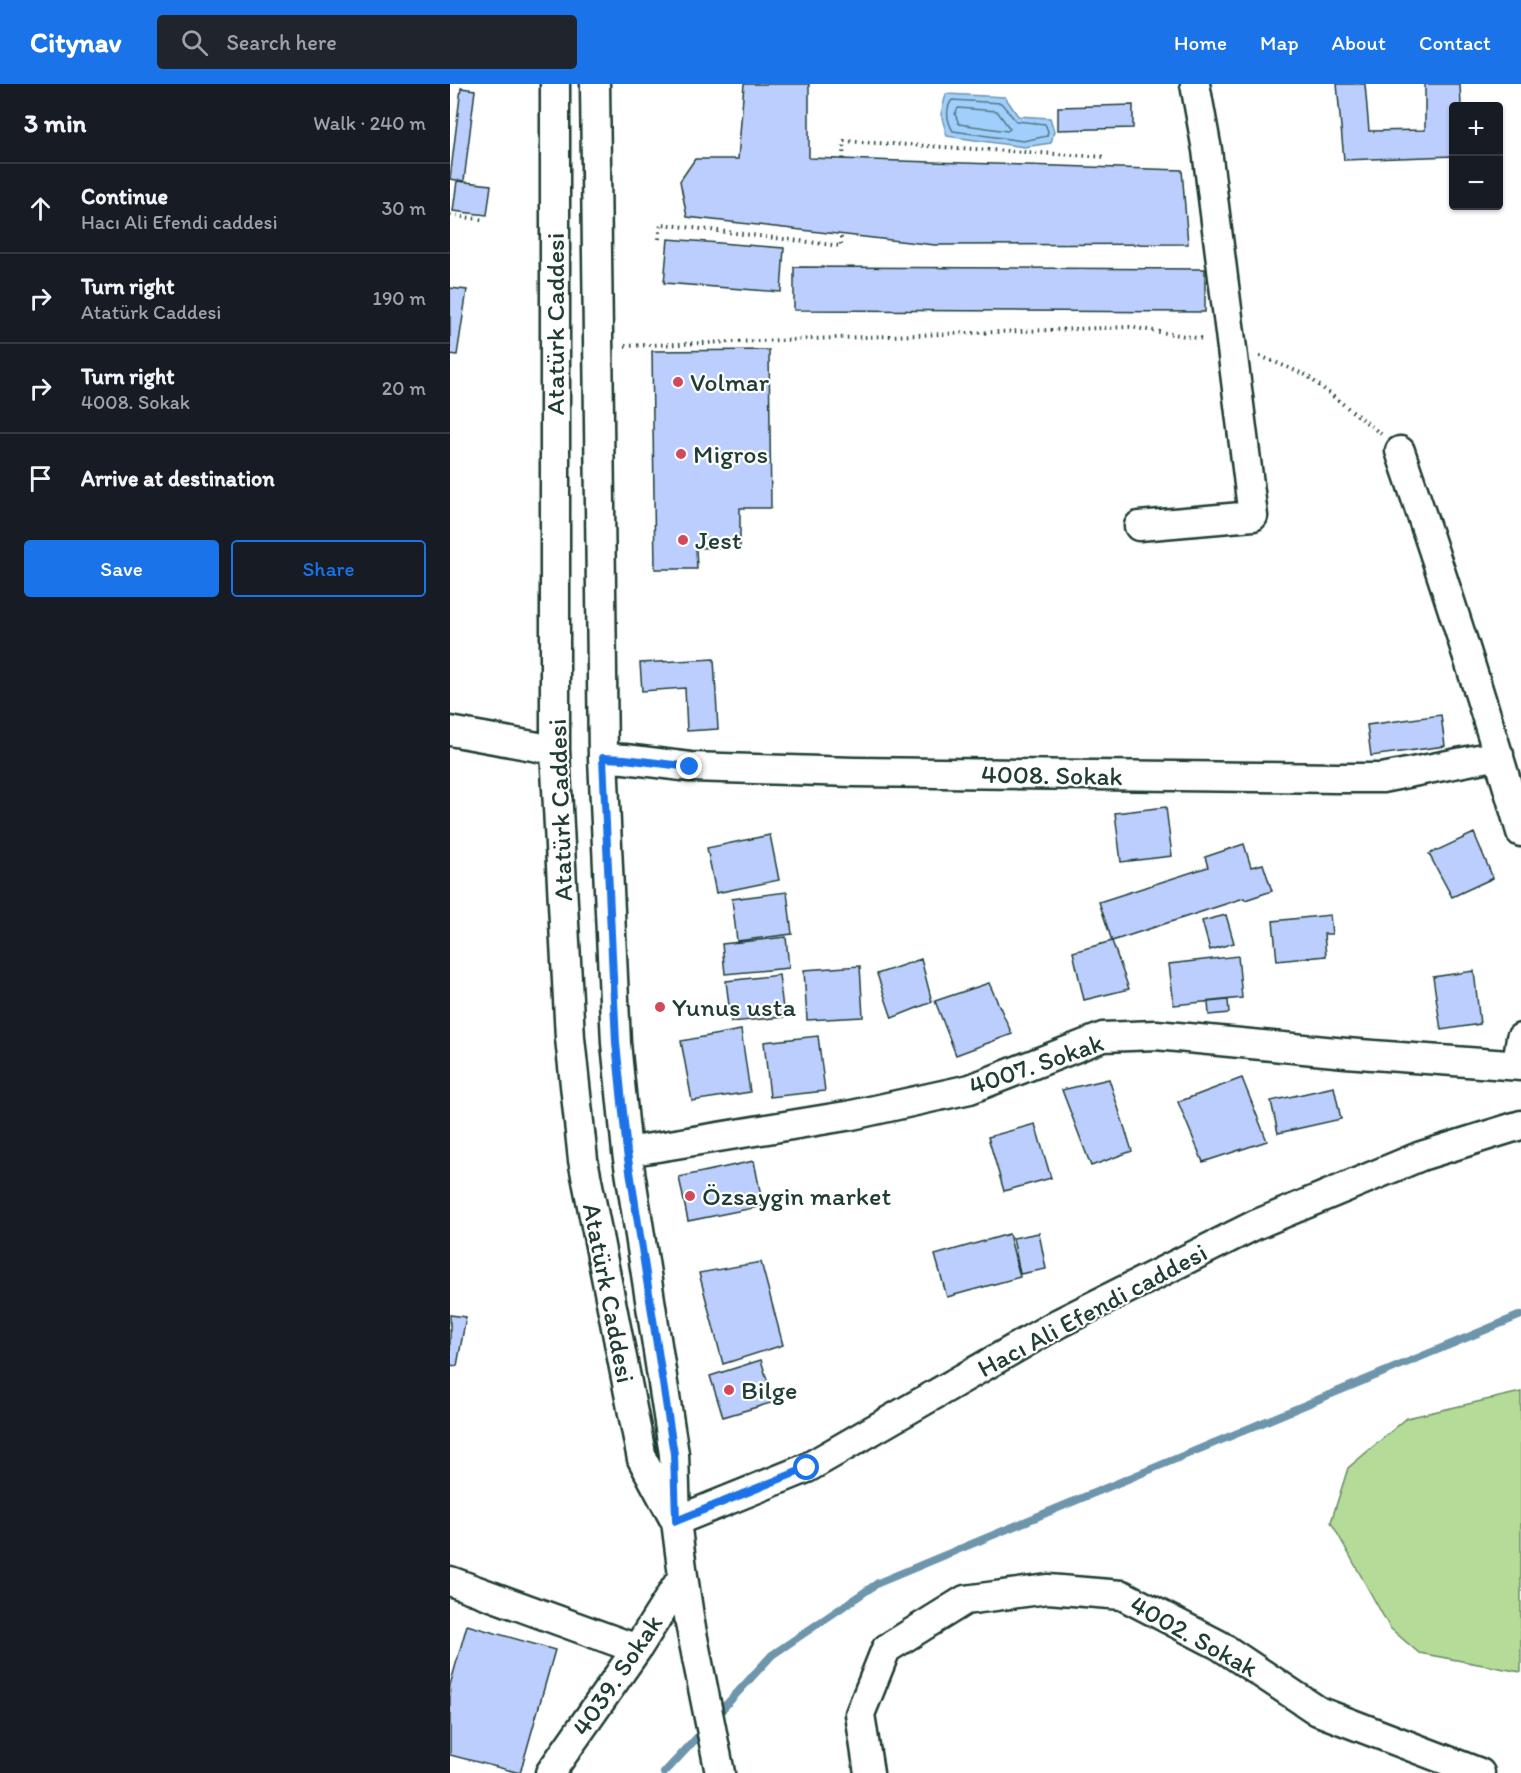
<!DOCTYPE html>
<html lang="en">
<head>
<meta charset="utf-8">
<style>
  :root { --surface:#171b24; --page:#20242c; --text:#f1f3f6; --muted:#9ea1a6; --line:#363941; --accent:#1a73e8 }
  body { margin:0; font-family:Itim,sans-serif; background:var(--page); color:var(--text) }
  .controls { position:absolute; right:18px; top:18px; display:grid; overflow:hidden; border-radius:6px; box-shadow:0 2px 4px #0004 }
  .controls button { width:54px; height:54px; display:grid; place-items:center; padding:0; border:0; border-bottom:2px solid var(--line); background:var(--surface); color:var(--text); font:30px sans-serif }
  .stop { position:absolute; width:18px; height:18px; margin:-14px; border:4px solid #1a73e8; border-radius:50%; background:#fff }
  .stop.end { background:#1a73e8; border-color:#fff; box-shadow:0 2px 6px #0008 }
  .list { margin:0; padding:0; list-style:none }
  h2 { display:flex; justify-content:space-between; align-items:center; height:78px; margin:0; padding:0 24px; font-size:26px }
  h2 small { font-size:20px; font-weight:400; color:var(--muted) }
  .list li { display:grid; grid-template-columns:39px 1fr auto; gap:18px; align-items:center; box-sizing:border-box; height:90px; padding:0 24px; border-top:2px solid var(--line) }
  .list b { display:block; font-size:22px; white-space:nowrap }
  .list p { margin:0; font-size:20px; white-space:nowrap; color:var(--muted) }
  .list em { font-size:20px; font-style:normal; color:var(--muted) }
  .actions { display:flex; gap:12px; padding:18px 24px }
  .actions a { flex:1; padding:14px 0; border:2px solid var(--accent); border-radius:6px; text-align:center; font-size:21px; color:var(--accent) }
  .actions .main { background:var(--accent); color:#fff }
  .icon { flex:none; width:33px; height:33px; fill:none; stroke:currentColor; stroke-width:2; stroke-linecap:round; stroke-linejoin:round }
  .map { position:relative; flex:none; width:1071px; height:1689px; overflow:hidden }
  header { display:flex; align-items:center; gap:36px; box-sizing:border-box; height:84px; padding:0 30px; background:var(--accent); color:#fff }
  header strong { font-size:28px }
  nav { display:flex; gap:33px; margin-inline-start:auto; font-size:21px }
  .search { width:420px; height:54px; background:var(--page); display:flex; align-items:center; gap:15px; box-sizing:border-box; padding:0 21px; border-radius:6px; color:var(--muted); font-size:22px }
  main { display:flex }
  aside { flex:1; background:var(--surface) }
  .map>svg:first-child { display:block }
</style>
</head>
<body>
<header>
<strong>Citynav</strong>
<div class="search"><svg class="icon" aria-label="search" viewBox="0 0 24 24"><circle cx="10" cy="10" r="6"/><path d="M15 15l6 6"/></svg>Search here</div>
<nav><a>Home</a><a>Map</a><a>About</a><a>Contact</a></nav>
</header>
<main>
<aside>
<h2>3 min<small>Walk · 240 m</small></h2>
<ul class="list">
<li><svg class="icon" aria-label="ahead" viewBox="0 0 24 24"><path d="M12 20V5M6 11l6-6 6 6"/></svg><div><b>Continue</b><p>Hacı Ali Efendi caddesi</p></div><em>30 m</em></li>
<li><svg class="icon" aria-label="right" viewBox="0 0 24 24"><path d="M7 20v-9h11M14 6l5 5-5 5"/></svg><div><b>Turn right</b><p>Atatürk Caddesi</p></div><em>190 m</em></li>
<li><svg class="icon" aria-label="right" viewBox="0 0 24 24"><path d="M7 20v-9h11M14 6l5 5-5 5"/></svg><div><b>Turn right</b><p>4008. Sokak</p></div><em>20 m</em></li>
<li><svg class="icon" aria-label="arrive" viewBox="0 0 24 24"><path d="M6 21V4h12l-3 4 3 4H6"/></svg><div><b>Arrive at destination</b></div></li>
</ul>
<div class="actions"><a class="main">Save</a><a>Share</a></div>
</aside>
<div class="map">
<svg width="1071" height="1689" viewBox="0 0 1071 1689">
  <rect width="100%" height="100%" fill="#fff"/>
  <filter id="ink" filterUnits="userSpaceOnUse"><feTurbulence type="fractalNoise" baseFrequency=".0167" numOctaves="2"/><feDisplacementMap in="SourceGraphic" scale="12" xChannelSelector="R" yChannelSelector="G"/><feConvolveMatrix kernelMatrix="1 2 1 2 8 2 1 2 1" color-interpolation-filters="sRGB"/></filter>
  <g filter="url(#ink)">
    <!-- green -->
    <path fill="#b4db97" stroke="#6a8c66" stroke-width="1.5" d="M1071,1308V1588L969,1569L940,1544L881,1438L898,1384L957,1334Z"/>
    <!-- water -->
    <path fill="#a1cffc" stroke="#6d95ac" stroke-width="1.5" d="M496,10L555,13L568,32L600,34L604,47L601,59L574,63L497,52L491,30Z"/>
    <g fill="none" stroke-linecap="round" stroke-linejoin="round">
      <!-- shore -->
      <path stroke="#537784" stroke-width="1.5" d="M502,16L551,19L566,37L595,40L598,47L597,52L573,57L503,47C497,37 495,25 502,16Z
        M508,24L547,27L560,45L557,47L509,40L505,30Z"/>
      <!-- stream -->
      <path stroke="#6d95ac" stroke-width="8" d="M265,1633L322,1571L428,1499L1071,1231
        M214,1689L255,1645"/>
    </g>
    <!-- building -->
    <path fill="#bbcefe" stroke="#1f3d34" stroke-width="1.5" d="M294,0H359V74L732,86L738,160L485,161L237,133L230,97L245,75H288Z
      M887,0H915L919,47L975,46V0H1010L1011,22H1004V72L894,76Z
      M11,4L25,6L14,97L0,95Z
      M683,21V44L608,46V23Z
      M7,97L41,101L37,131L3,127Z
      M218,155L334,164L331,208L214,199Z
      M344,183L755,185V228L344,226Z
      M0,204L17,206L7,271L0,270Z
      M319,266L321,424H290V463L246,464L247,485H205L202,267Z
      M264,575L268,645L237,647L235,604L192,607L190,579Z
      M991,631L995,662L921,672L917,641Z
      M716,723L722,772L671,778L665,729Z
      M1024,749L1043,794L1002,813L979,770Z
      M320,751L329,796L266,809L257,764Z
      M794,760L801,783L813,780L822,807L795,816L794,814L662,857L649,818L758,783L755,773Z
      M337,808L342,850L287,857L282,815Z
      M776,831L784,859L760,866L752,837Z
      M880,831L882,850H874L876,872L827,877L823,837Z
      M336,853L339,884L275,890L272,860Z
      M662,857L679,905L634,916L623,868Z
      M788,872L792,914L724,921L719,880Z
      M471,875L482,918L442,934L427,890Z
      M410,882L413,933L357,936L354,886Z
      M1024,887L1030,940L991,946L983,893Z
      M329,891L334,933L281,938L276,897Z
      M539,899L562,950L506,971L485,917Z
      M778,916L779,929L759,931L758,918Z
      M291,946L300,1008L242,1017L231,957Z
      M368,952L375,1007L320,1013L314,958Z
      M792,994L817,1057L753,1078L728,1018Z
      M659,995L682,1067L641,1082L612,1006Z
      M884,1003L891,1035L828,1049L821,1017Z
      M585,1040L601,1094L554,1107L538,1053Z
      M304,1077L313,1122L238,1137L229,1093Z
      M589,1149L596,1185L570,1190L563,1154Z
      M559,1150L570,1193L497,1213L485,1171Z
      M311,1178L333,1261L273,1280L249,1189Z
      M0,1231L16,1233L7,1282L0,1281Z
      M311,1276L324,1318L273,1333L260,1292Z
      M17,1541L105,1566L70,1689L0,1671V1601Z"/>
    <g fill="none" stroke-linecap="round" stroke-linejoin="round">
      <defs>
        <path id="minor" d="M105,0V666L120,954L133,1076L192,1375L223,1433
          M145,0L153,674L166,959L177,1068L224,1370L226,1437L233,1492L240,1539L270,1689
          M950,367C993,493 1034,620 1071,748
          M689,442L803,432L757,66L745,0
          M0,647L105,666
          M153,674L175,675L240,683L404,688L888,694H932L1049,671
          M1067,981L1071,954
          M177,1068L402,1031L520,1005L653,953L706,951L896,969L1071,982
          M226,1437L357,1384L609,1239L805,1141L971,1072L1071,1041
          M0,1497L187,1565
          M100,1689L187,1565L233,1492
          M419,1689L410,1630L436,1565L515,1516L598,1505L672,1511L769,1561L868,1627L1030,1689"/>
      </defs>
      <!-- minor casing -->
      <use href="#minor" stroke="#1f3d34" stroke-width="33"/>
      <!-- path -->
      <path stroke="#1f3d34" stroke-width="4" stroke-dasharray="1.5 4.5" stroke-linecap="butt" d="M393,75L394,57L656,73
        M0,131L35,136
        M209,155L211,140L391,162V150
        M175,262L679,243L754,255
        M810,272L856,291L931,350"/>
      <!-- minor -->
      <use href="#minor" stroke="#fff" stroke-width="28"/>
    </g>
  </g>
  <g fill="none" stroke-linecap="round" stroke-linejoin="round" filter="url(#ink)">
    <!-- route -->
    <path stroke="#1a73e8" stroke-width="8" d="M240,683L175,675L153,674L166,959L177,1068L224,1370L226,1437L357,1384"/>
  </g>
  <!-- markers -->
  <g fill="#d1495b" stroke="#fff" stroke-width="2">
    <circle cx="228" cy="298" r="6"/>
    <circle cx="231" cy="370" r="6"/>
    <circle cx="233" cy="456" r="6"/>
    <circle cx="210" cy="923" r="6"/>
    <circle cx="240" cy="1112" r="6"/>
    <circle cx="279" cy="1306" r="6"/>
  </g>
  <g text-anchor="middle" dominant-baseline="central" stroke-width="4.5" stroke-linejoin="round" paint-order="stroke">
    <!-- street labels -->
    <g font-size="26" fill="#1f3d34" stroke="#fff">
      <text transform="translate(105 240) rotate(-90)">Atatürk Caddesi</text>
      <text transform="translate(602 691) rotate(1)">4008. Sokak</text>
      <text transform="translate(110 726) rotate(-92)">Atatürk Caddesi</text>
      <text transform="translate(586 980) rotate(-19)">4007. Sokak</text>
      <text transform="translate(159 1209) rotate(79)">Atatürk Caddesi</text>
      <text transform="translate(642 1226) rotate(-28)">Hacı Ali Efendi caddesi</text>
      <text transform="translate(744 1552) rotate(29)">4002. Sokak</text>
      <text transform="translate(167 1591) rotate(-56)">4039. Sokak</text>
    </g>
    <!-- poi labels -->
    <g font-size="26" fill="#1f3d34" stroke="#fff" text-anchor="start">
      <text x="240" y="298">Volmar</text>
      <text x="243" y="370">Migros</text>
      <text x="245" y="456">Jest</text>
      <text x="222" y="923">Yunus usta</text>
      <text x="252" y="1112">Özsaygin market</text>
      <text x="291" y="1306">Bilge</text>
    </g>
  </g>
</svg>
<div class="controls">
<button>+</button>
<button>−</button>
</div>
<div class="stop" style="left:357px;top:1384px"></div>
<div class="stop end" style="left:240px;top:683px"></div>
</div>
</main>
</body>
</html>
